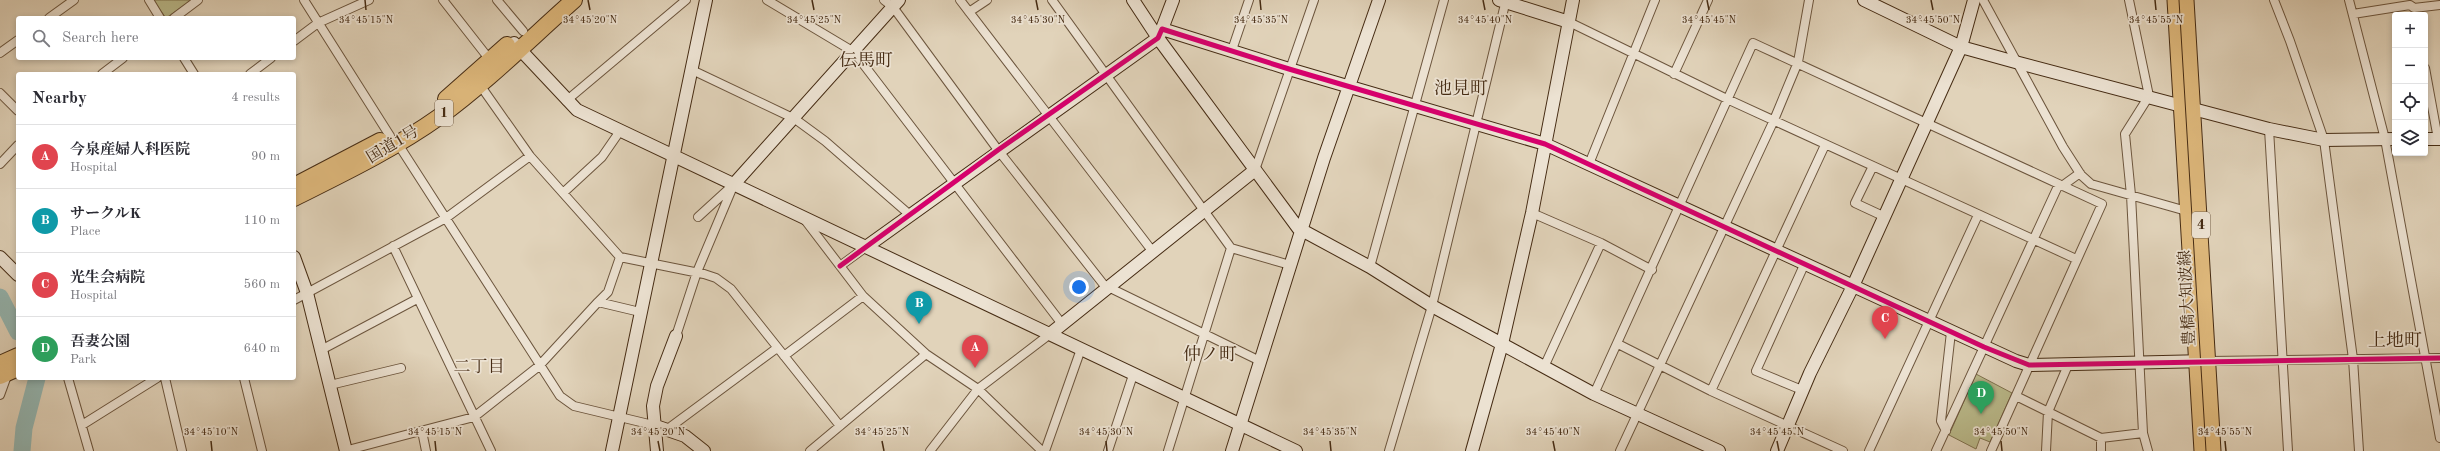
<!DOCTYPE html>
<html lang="en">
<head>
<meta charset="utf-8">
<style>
  :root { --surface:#fff; --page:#f7f7f7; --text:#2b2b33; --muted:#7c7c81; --line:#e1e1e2; --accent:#7c3aed }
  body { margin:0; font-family:"Old Standard TT","Noto Serif JP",serif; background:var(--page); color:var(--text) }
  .controls { position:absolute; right:12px; top:12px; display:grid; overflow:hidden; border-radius:4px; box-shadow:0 2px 6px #0003 }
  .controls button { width:36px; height:36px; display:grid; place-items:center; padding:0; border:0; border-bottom:1px solid var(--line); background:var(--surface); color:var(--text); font:20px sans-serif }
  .you { position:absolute; left:1079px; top:287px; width:14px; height:14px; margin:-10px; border:3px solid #fff; border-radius:50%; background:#1a73e8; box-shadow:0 0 0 6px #1a73e833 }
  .badge { display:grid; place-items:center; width:26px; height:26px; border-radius:50%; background:var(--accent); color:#fff; font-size:13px; font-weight:700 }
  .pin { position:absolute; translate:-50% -33px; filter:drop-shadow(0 1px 2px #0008) }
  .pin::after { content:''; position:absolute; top:21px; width:14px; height:12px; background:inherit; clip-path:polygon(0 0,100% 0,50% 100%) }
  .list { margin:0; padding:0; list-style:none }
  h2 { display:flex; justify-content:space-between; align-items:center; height:52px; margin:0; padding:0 16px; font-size:17px }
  h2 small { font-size:13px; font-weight:400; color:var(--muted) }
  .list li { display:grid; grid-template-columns:26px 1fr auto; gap:12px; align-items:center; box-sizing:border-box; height:64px; padding:0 16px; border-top:1px solid var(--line) }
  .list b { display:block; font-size:15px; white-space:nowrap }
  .list p { margin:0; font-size:13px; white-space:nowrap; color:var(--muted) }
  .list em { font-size:13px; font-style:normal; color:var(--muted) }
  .icon { flex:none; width:22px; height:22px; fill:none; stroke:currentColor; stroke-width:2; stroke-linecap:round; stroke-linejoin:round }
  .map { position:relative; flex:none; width:2440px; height:451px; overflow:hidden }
  .search { position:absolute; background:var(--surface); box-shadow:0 2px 6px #0003; left:16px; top:16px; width:280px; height:44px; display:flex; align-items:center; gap:10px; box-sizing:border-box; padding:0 14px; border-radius:4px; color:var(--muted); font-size:15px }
  .panel { position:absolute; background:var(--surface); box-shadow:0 2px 6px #0003; left:16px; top:72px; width:280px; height:308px; border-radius:4px }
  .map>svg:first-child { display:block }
</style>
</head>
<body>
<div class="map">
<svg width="2440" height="451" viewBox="0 0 2440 451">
  <rect width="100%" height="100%" fill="#e1d3ba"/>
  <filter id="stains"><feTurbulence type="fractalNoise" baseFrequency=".005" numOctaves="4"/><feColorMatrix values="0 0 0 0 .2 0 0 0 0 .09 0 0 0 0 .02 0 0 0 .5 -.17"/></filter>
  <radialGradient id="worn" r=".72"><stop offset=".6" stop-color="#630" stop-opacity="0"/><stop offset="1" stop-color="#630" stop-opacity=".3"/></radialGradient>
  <!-- green -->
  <path fill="#baba8b" stroke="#80724f" d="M153,0H192L166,18Z
    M1976,374L2012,393L1990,442L1980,438L1976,449L1949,435Z"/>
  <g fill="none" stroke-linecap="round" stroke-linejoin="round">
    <!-- river -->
    <path stroke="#94b7b3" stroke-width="17" d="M0,297L18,332
      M22,451L24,428L37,378"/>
    <defs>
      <path id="street" d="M149,0L160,18
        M304,0L390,136
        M443,0L490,60
        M497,0L523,31
        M767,0L854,52L1062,324
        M884,0L893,7L998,150L1104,285L1260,361
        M960,0L1153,252
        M1052,0L1231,248L1290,265
        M1983,0L2063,147L2081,175L2091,184L2190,212
        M2129,0L2149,96L2125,134L2131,195L2143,433L2148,451
        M2274,0L2290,41L2324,140L2353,359L2359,451
        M2349,0L2385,139L2440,438
        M969,12L987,0
        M2353,14L2410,5L2414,8L2440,5
        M49,18L74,0
        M174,18L198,0
        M1569,22L1727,99L2076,259
        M294,41L318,23L369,0
        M1232,50L1249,0
        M0,53L18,40
        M184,58L194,74
        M2425,68L2438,139
        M692,70L795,119L825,141L910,215
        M102,74L123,58
        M250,74L271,58
        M1674,74L1708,0
        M480,85L530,156L620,257L704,274L716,278L731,289L840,426
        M0,93L18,111
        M566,101L686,0
        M2269,129L2288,451
        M398,144L560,396L574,406L653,425
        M0,164L18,145
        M1589,164L1655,0
        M1873,166L1855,203L1883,216
        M1255,170L1314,0
        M2062,186L2080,173
        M563,193L602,157L620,131
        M1532,213L1601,243L1652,270
        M698,217L732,186
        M805,220L863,296L926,354L978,389L1042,451
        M393,246L491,451
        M840,266L866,247
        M1370,267L1444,0
        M294,300L446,218L530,156
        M598,302L608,292L620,257
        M676,336L697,272L734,184
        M1618,344L1711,391L1843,451
        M321,350L417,299
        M784,356L863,296
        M2209,361L2440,358
        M1544,367L1601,243
        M68,378L89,451
        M165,378L182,451
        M244,378L262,451
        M330,385L401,368
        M1802,390L1756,371L1805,263
        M1711,391L1825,145
        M1594,394L1753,43L2102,204L1991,451
        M0,395L8,373
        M2016,396L2101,438L2143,433
        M82,425L157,378
        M669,428L777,348
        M422,431L426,451
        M1946,431L1941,421L1951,332
        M344,451L474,417L539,366L598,302L640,312
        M810,451L926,354
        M930,451L978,389L1050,334
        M1045,451L1081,349
        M1108,451L1133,375
        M1168,451L1231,248
        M1389,451L1432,306L1506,0
        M1620,451L1774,120L1798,62L1809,0
        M1869,451L1978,215
        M1936,451L2059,184
        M2046,451L2048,412L2068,365
        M2101,451V438"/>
      <path id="secondary" d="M1133,0L1158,38L1298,228L1370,267L1432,306L1594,394L1719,451
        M1499,0L1569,22
        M1864,0L1961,47L2019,63L2269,129L2324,140L2395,139
        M1162,29L1173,0
        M514,43L577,110L1296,451
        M2425,139H2440
        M734,184L899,0
        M866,247L1158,38L1162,29L1289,69L1545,144L2016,361L2029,365L2206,361
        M0,257L18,275
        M294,257L307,293L346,451
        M1050,334L1255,170
        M653,425L685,436L704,451
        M612,451L706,0
        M657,451L653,406L657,386L676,336
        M1232,451L1324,158L1379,0
        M1472,451L1502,344L1532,213L1573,0
        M1777,451L1810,373L1853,286L1961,47L1974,0"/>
      <path id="primary" d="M2174,0L2201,451
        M2187,0L2214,451"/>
      <path id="highway" d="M446,99L507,45
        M294,186L380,141
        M294,198C344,173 394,149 439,117C487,82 530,39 574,0
        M0,364L18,356
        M0,376L18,368"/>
    </defs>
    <!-- street casing -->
    <use href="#street" stroke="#6c553d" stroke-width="10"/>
    <!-- secondary casing -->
    <use href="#secondary" stroke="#452b13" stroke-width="14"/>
    <!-- primary casing -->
    <use href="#primary" stroke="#452b13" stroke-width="15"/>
    <!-- highway casing -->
    <use href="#highway" stroke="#452b13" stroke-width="18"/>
    <!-- street -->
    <use href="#street" stroke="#ece2d2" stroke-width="8"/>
    <!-- secondary -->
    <use href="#secondary" stroke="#ece2d2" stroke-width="12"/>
    <!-- primary -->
    <use href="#primary" stroke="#e0ba7d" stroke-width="13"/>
    <!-- highway -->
    <use href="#highway" stroke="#e0ba7d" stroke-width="16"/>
    <!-- tram -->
    <path stroke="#452b13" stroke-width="1" d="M2179,0L2206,451"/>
    <defs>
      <path id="cycleway" d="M840,266L998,150L1158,38L1162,29L1289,69L1545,144L1984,347L2029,365L2440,358"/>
    </defs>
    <!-- cycleway casing -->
    <use href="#cycleway" stroke="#ece2d2" stroke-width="8"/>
    <!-- cycleway -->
    <use href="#cycleway" stroke="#d6006c" stroke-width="5"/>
  </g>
  <!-- ticks -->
  <path fill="none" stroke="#452b13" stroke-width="1.5" d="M365,0L366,10M588,0L590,10M812,0L814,10M1036,0L1038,10M1260,0L1261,10M1483,0L1485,10M1707,0L1709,10M1931,0L1933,10M2155,0L2156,10M211,441L212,451M435,441L436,451M658,441L660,451M882,441L884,451M1106,441L1107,451M1330,441L1331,451M1553,441L1555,451M1777,441L1779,451M2001,441L2002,451M2225,441L2226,451"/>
  <g text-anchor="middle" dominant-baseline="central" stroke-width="3.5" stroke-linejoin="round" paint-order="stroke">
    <!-- shield labels -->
    <g fill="#ece2d2" stroke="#77624c" stroke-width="1">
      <rect x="435" y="100" width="18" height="26" rx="3"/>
      <rect x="2192" y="212" width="18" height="26" rx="3"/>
    </g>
    <g font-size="15" font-weight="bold" fill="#452b13">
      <text x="444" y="113">1</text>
      <text x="2201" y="225">4</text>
    </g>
    <!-- street labels -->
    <g font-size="16" fill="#452b13" stroke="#ece2d2">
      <text transform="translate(393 145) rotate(-31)">国道1号</text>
      <text transform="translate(2188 298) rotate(-93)">豊橋大知波線</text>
    </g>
    <!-- neighbourhood labels -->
    <g font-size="17" fill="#452b13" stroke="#ece2d2">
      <text x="479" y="367">二丁目</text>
    </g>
    <!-- quarter labels -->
    <g font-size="18" fill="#452b13" stroke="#ece2d2">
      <text x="866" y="61">伝馬町</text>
      <text x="1461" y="89">池見町</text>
      <text x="2395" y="341">上地町</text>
      <text x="1210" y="355">仲ノ町</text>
    </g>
  </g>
  <g font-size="10" text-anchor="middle" fill="#452b13" stroke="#ece2d2" stroke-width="3.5" stroke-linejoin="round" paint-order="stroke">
    <text x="366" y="23">34°45'15"N</text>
    <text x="590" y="23">34°45'20"N</text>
    <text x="814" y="23">34°45'25"N</text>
    <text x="1038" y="23">34°45'30"N</text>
    <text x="1261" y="23">34°45'35"N</text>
    <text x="2156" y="23">34°45'55"N</text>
    <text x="1485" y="23">34°45'40"N</text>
    <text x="1709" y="23">34°45'45"N</text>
    <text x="1933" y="23">34°45'50"N</text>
    <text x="211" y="435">34°45'10"N</text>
    <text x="435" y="435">34°45'15"N</text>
    <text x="658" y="435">34°45'20"N</text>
    <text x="882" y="435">34°45'25"N</text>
    <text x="1106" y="435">34°45'30"N</text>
    <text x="1330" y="435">34°45'35"N</text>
    <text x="1553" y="435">34°45'40"N</text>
    <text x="1777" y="435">34°45'45"N</text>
    <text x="2001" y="435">34°45'50"N</text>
    <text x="2225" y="435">34°45'55"N</text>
  </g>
  <rect width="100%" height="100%" filter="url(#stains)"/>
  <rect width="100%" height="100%" fill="url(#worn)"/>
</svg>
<div class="controls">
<button>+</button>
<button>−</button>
<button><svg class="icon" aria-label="locate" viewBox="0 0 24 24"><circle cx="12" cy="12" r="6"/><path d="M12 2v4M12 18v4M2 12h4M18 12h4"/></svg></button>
<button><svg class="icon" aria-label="layers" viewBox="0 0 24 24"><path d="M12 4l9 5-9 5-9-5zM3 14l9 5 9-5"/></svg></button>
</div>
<div class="you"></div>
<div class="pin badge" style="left:975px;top:368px;background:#e0444e">A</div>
<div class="pin badge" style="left:919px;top:324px;background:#0f9aa8">B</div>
<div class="pin badge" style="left:1885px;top:339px;background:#e0444e">C</div>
<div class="pin badge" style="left:1981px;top:414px;background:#2e9e5b">D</div>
<div class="search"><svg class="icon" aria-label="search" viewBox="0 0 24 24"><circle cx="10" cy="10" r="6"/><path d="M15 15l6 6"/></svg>Search here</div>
<section class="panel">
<h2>Nearby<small>4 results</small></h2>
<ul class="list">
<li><span class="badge" style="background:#e0444e">A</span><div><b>今泉産婦人科医院</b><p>Hospital</p></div><em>90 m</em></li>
<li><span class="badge" style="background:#0f9aa8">B</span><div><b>サークルK</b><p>Place</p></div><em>110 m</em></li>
<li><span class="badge" style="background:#e0444e">C</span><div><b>光生会病院</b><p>Hospital</p></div><em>560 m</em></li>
<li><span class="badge" style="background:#2e9e5b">D</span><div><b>吾妻公園</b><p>Park</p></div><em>640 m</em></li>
</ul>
</section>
</div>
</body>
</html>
